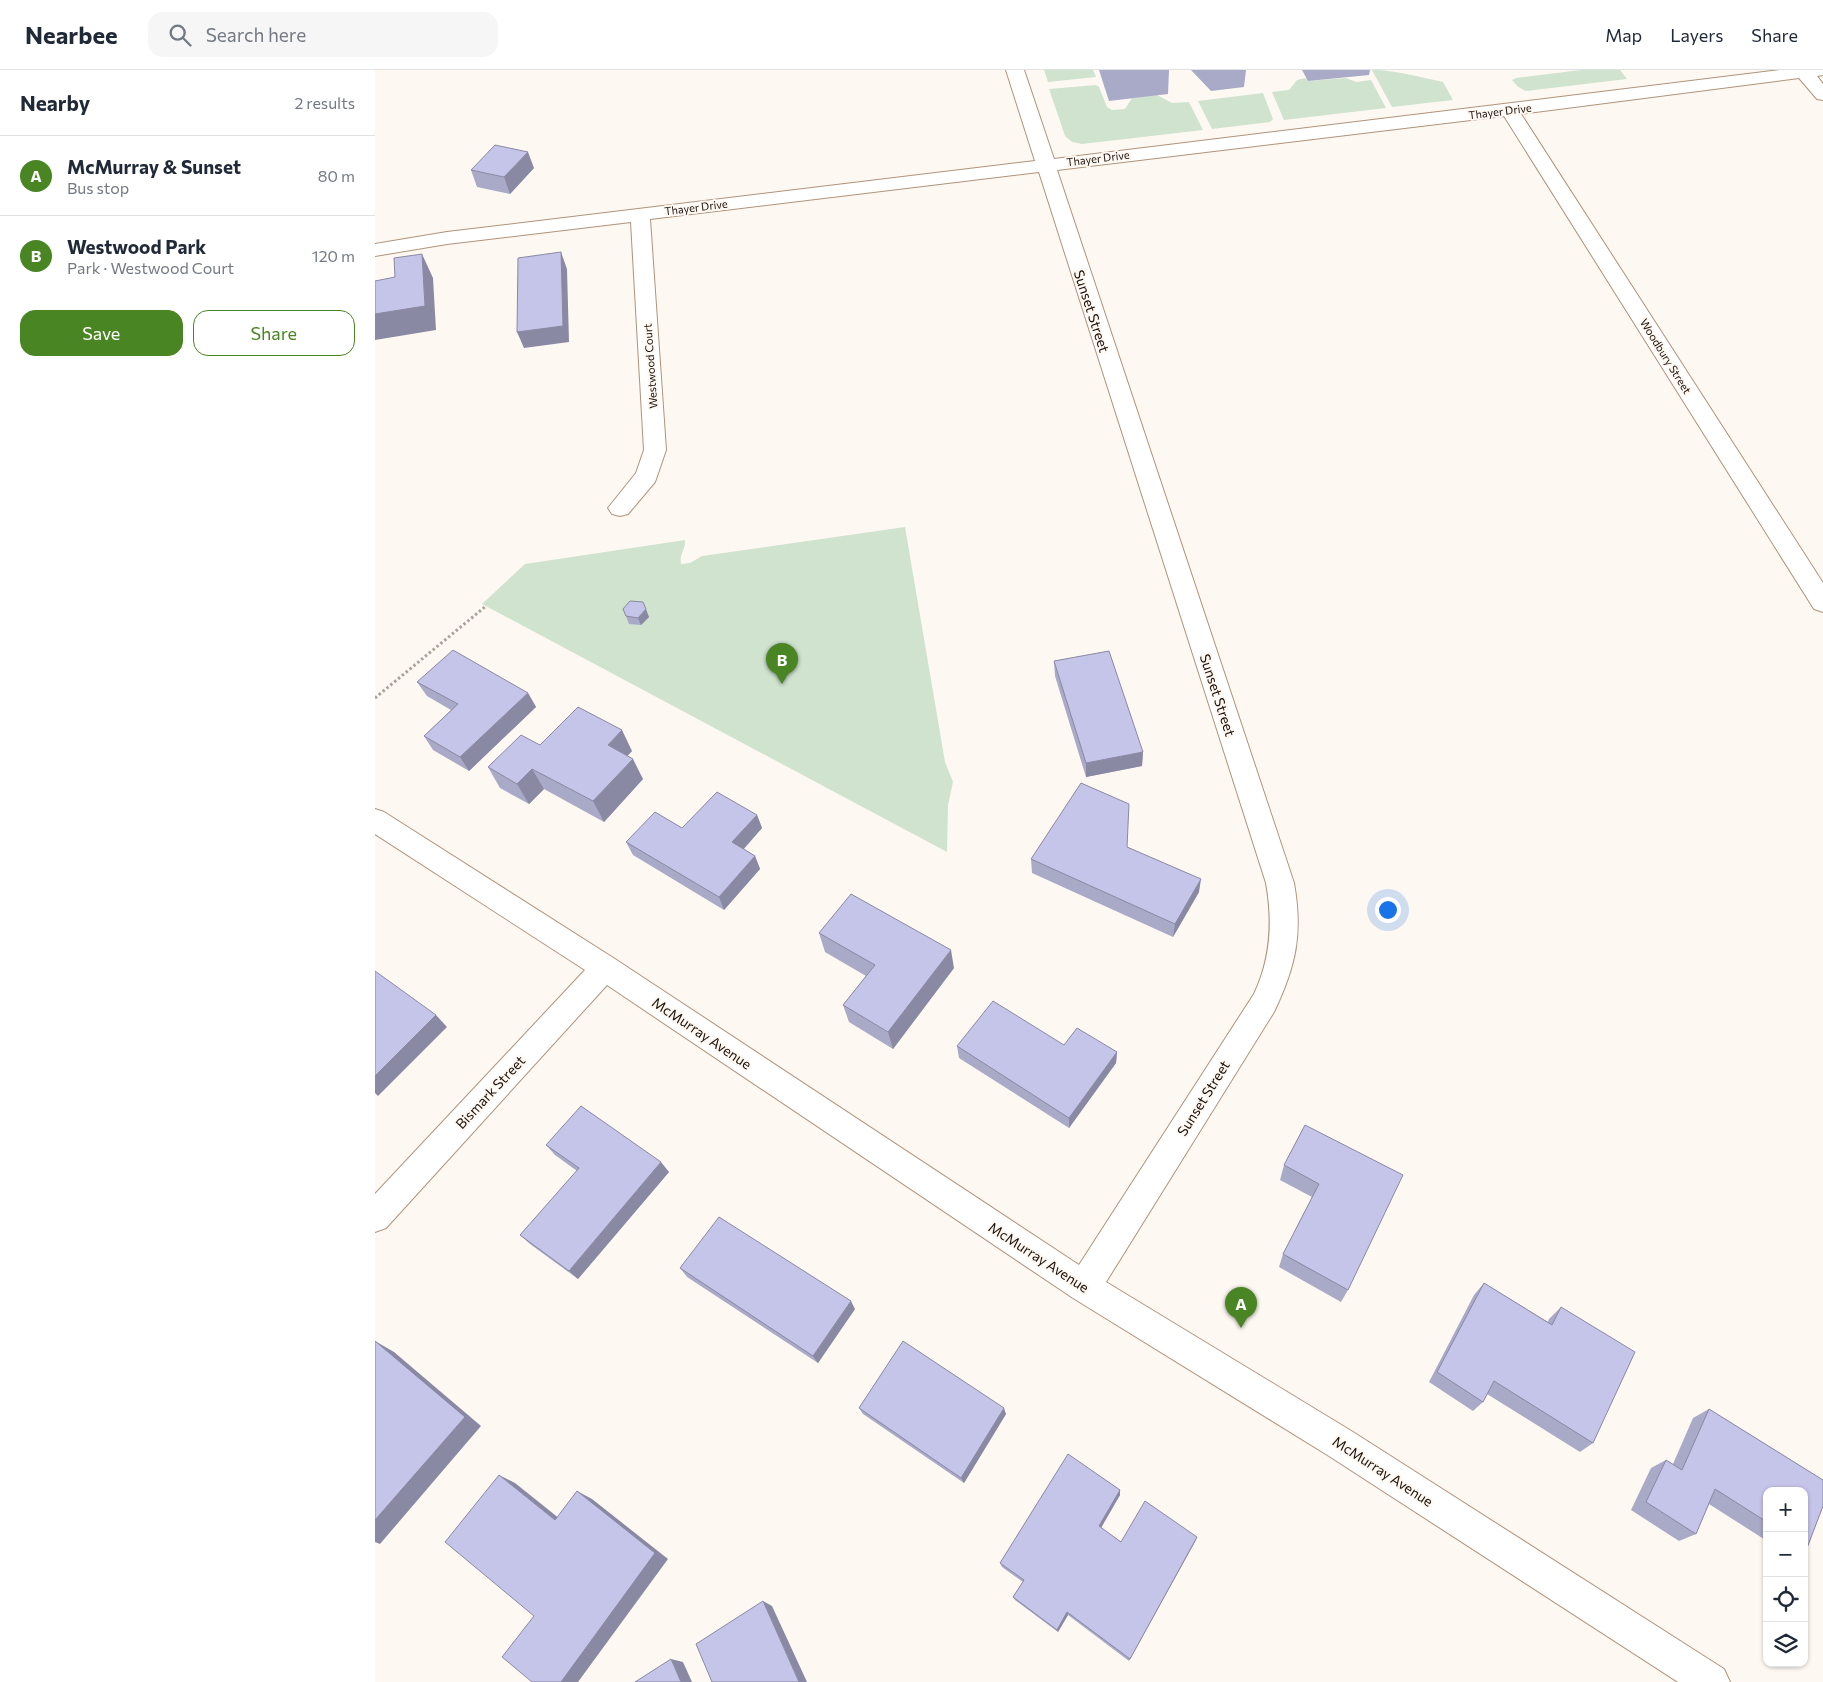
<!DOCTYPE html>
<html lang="en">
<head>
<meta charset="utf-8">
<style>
  :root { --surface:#fff; --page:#f6f6f7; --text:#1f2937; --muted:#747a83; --line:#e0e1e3; --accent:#498522 }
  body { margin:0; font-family:Commissioner,sans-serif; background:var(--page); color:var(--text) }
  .controls { position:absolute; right:15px; bottom:15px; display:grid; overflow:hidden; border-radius:10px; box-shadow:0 1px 4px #0004 }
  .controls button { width:45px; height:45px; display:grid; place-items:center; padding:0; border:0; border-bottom:1px solid var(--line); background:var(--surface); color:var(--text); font:25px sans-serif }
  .you { position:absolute; left:1012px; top:839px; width:18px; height:18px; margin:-12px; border:4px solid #fff; border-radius:50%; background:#1a73e8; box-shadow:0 0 0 8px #1a73e833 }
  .badge { display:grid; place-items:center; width:32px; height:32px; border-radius:50%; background:var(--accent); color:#fff; font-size:16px; font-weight:700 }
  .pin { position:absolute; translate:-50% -41px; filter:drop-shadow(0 1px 2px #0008) }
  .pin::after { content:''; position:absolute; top:26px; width:18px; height:15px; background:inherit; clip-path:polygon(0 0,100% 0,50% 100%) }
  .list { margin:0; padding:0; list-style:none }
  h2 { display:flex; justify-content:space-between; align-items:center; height:65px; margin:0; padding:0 20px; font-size:21px }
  h2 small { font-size:16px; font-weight:400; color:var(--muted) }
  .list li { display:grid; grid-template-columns:32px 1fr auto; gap:15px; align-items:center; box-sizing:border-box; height:80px; padding:0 20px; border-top:1px solid var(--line) }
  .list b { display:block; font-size:19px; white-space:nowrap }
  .list p { margin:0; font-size:16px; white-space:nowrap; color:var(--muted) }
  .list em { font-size:16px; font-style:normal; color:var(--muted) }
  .actions { display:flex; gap:10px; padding:15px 20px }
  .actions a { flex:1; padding:11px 0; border:1px solid var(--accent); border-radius:15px; text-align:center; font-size:18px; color:var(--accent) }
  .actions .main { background:var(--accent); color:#fff }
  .icon { flex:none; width:28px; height:28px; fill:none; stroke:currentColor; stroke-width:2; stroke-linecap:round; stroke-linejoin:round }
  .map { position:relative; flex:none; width:1448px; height:1612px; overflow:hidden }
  header { display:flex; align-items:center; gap:30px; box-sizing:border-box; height:70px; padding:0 25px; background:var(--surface); border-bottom:1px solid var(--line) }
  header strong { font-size:24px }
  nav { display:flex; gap:28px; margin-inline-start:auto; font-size:18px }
  .search { width:350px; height:45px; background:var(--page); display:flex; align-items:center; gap:12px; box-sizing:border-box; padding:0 18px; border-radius:15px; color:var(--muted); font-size:19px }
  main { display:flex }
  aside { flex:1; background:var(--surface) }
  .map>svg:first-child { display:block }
</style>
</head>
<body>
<header>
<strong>Nearbee</strong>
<div class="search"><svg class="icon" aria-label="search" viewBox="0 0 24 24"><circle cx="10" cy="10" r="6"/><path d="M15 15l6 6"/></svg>Search here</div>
<nav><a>Map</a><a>Layers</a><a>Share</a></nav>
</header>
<main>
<aside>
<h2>Nearby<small>2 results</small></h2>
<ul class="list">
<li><span class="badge">A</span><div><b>McMurray &amp; Sunset</b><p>Bus stop</p></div><em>80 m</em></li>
<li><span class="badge">B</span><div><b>Westwood Park</b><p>Park · Westwood Court</p></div><em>120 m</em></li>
</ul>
<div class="actions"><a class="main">Save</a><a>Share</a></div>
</aside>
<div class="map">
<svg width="1448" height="1612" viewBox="0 0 1448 1612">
  <rect width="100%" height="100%" fill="#fef8f2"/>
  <!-- green -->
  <path fill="#cfe3cf" d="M669,0H718L721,7L673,12Z
    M997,0C1021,0 1044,7 1068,12L1078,30L1017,37Z
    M1206,0H1245L1252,9L1151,21L1143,17L1137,10L1141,8Z
    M931,8L933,11L971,8L981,12L996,10L1011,38L909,50L897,22L914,20L922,10Z
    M721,15L724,17L732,37L737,40L750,39L757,28L782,25L797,33L814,32L828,60L707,74L697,72L690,66L674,19Z
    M888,23L898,49L895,52L837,59L823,31Z
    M530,457L570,692L578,712L573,735L572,782L107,534L150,494L310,470C311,479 304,484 306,494L315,493L327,486Z"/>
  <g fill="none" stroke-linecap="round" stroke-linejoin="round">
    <defs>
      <path id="minor" d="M631,0H649L679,89L1405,0H1448V5L1442,6L1448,14V30L1442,29L1424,8L1146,44L1448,513V542L1439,539L1129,46L682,100L919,813C928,864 921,896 899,942L731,1212L978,1362L1349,1599L1355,1612H1303L954,1386L698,1228L232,915L11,1158L0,1162V1124L210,900L0,764V739L9,742L240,889L704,1195L879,924C896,888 898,852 891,813L664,102L275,149L291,380L280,412L253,444L245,446L237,444L233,438L261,403L269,380L256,152L72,174L0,186V174L72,162L660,91Z"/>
    </defs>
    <!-- minor casing -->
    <use href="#minor" stroke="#b0937b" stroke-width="2"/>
    <!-- path -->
    <path stroke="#aaa29b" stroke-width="3" stroke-dasharray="2.5 2.5" stroke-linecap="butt" d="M0,628L111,536"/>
    <!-- minor -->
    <use href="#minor" fill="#fff" fill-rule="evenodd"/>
  </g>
  <!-- wall -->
  <path fill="#a9a9c8" d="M724,0H794L793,24L734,31Z
    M816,0H871L869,17L836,21Z
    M927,0H995L994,5L933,11Z
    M159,98L135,124L102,117L96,100Z
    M248,539L274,547L266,555L254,554Z
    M679,591L768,682L767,696L711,707L680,606Z
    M42,612L153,623L161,637L94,701L58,680L49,666L76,640L52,626Z
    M165,675L257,681L252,686L268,709L229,752L169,719L154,734L125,718L113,697Z
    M382,745L387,758L369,779L380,786L385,799L349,840L258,785L251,772L307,758Z
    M753,777L824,822L798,867L657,803L656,789Z
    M444,863L579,898L518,979L474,952L468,935L491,906L450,882Z
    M689,975L742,982L741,993L694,1058L584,988L582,976Z
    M930,1055L973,1220L966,1232L904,1197L908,1184L937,1127L905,1110L909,1095Z
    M171,1075L294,1102L203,1209L155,1174L145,1165L202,1101L180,1085Z
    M305,1198L480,1239L443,1293L312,1207Z
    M1109,1213L1173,1252L1174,1249L1186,1237L1218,1373L1205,1382L1112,1324L1108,1332L1098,1341L1054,1312L1099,1225Z
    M484,1338L631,1344L589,1413L488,1344Z
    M1334,1339L1448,1410V1436L1432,1478L1429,1479V1421H1392V1471L1334,1434L1321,1464L1304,1471L1256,1440L1276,1398L1291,1390L1298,1394L1318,1348Z
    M745,1420V1425L726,1458L746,1472L822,1467L754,1591L693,1545L683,1562L640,1530L638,1527L648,1512L627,1497L625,1493Z"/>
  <!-- shaded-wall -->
  <path fill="#8a89a3" d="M153,82L159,98L135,124L129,107Z
    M186,182L192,199L194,272L149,278L142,262Z
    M47,184L58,208L61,260L0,270V244Z
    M271,539L274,547L266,555L263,548Z
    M153,623L161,637L94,701L85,687Z
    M247,660L257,681L243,696L233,675Z
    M768,682L767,696L711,707V693Z
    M258,689L268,709L229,752L218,731Z
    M157,699L169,719L154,734L142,714Z
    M382,745L387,758L363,785L357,772Z
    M380,786L385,799L349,840L344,827Z
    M826,809L824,822L798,867L800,854Z
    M576,880L579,898L518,979L513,962Z
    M61,945L72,957L3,1026L0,1023V1006Z
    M742,982L741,993L694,1058V1048Z
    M286,1092L294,1102L203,1209L194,1201Z
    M476,1231L480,1239L443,1293L438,1286Z
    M0,1271L19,1282L106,1356L5,1474L0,1472Z
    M629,1338L631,1344L589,1413L586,1408Z
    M124,1405L140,1413L195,1457L180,1450Z
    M745,1420V1425L724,1461V1456Z
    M202,1421L217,1429L293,1489L203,1612H186Z
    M822,1467L820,1472L754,1591L755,1589Z
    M388,1531L397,1536L432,1612H424Z
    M692,1542L693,1545L683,1562L682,1560Z
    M296,1589L308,1592L317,1612H306Z"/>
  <!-- building -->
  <path fill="#c5c4e9" stroke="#8a89a3" d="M120,75L153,82L129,107L96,100Z
    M186,182L188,256L142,262L143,188Z
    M47,184L50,236L0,244V211L20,207L19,188Z
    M255,531L268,532L271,539L263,548L251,546L248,539Z
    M78,580L153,623L85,687L49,666L83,634L42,612Z
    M734,581L768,682L711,693L679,591Z
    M203,637L247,660L233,675L258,689L218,731L157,699L142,714L113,697L146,665L165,675Z
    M706,713L754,734L752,777L826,809L800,854L656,789Z
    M342,722L382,745L357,772L380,786L344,827L251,772L280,742L307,758Z
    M476,824L576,880L513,962L468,935L500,895L444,863Z
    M0,901L61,945L0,1006Z
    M618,931L689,975L702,958L742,982L694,1048L582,976Z
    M206,1036L286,1092L194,1201L145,1165L204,1098L171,1075Z
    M930,1055L1028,1105L973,1220L908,1184L944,1114L909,1095Z
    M344,1147L476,1231L438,1286L305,1198Z
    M1109,1213L1177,1255L1186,1237L1260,1282L1218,1373L1119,1311L1108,1332L1062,1302Z
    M0,1271L90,1347L0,1450Z
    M528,1271L629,1338L586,1408L484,1338Z
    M1334,1339L1448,1410V1436L1432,1478L1429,1477V1421H1392V1452L1340,1419L1321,1464L1271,1432L1291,1390L1307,1400Z
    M693,1384L745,1420L724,1456L746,1472L770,1431L822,1467L755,1589L692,1542L682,1560L638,1527L649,1510L625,1493Z
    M124,1405L180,1450L202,1421L280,1483L186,1612H157L127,1587L159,1546L70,1472Z
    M388,1531L424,1612H337L321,1574Z
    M296,1589L306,1612H260Z"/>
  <g text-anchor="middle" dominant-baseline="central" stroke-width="4" stroke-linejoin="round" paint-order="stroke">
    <!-- far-street labels -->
    <g font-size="11" fill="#1b1007" stroke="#fef8f2">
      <text transform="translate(1125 41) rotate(-7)">Thayer Drive</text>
      <text transform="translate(723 88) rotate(-7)">Thayer Drive</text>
      <text transform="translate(321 137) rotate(-7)">Thayer Drive</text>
      <text transform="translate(1291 286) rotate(58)">Woodbury Street</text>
      <text transform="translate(275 296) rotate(-94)">Westwood Court</text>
    </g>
    <!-- street labels -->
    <g font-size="14" fill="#1b1007" stroke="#fef8f2">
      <text transform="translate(717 241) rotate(72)">Sunset Street</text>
      <text transform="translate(843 625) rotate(72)">Sunset Street</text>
      <text transform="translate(327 963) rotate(34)">McMurray Avenue</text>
      <text transform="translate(115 1022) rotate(-47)">Bismark Street</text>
      <text transform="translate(828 1028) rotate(-58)">Sunset Street</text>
      <text transform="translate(664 1187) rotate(33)">McMurray Avenue</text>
      <text transform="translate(1008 1401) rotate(33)">McMurray Avenue</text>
    </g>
  </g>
</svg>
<div class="controls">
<button>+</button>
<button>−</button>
<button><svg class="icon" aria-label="locate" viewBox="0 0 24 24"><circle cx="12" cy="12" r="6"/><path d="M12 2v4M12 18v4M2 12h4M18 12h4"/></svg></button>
<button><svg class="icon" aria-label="layers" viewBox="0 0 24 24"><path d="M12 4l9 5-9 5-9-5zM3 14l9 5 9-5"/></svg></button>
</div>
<div class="you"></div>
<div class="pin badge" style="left:866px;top:1258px">A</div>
<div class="pin badge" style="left:407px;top:614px">B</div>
</div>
</main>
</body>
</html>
